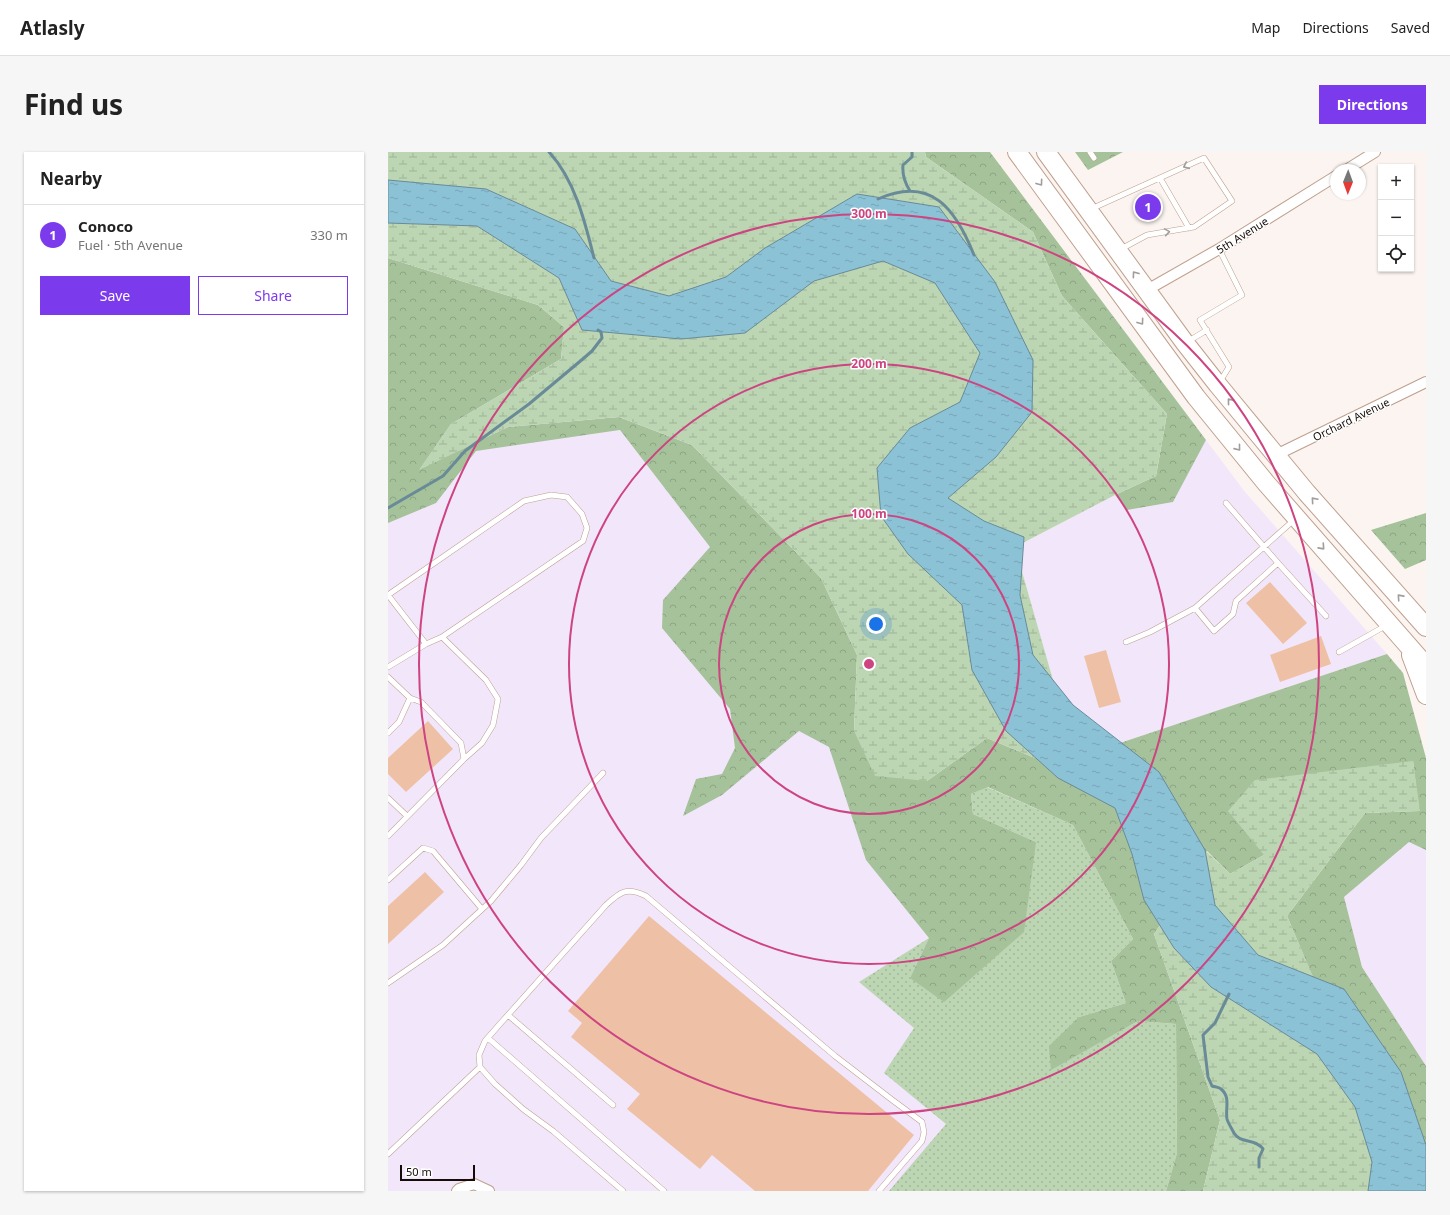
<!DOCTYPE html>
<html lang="en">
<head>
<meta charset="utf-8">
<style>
  :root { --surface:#fff; --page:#f6f6f6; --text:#222; --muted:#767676; --line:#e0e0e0; --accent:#7c3aed }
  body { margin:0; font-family:"Noto Sans",sans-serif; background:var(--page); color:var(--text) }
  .controls { position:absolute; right:12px; top:12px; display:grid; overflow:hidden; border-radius:0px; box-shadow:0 1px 3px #0004 }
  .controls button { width:36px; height:36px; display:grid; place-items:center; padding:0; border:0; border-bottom:1px solid var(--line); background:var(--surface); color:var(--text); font:20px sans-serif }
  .compass { position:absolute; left:942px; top:12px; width:36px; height:36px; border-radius:50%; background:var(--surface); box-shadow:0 1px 3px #0004; rotate:181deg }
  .scale { position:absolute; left:12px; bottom:10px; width:75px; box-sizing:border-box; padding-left:4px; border:2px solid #160b06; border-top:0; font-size:11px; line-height:14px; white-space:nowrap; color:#160b06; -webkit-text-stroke:3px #fff; paint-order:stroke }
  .you { position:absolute; left:488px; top:472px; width:14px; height:14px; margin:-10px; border:3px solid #fff; border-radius:50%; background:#1a73e8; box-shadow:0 0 0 6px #1a73e833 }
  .badge { display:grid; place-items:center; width:26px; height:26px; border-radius:50%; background:var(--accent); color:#fff; font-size:13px; font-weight:700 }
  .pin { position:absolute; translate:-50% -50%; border:2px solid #fff; box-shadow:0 1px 4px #0006 }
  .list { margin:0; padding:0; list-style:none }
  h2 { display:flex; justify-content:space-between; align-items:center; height:52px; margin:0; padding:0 16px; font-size:17px }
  h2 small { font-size:13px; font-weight:400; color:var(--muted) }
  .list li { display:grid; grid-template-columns:26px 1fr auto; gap:12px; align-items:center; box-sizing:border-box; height:60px; padding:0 16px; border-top:1px solid var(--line) }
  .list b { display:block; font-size:15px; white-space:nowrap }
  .list p { margin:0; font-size:13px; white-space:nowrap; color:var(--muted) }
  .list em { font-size:13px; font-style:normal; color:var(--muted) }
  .actions { display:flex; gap:8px; padding:12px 16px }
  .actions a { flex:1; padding:9px 0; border:1px solid var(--accent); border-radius:0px; text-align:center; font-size:14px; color:var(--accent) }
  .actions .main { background:var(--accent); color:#fff }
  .icon { flex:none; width:22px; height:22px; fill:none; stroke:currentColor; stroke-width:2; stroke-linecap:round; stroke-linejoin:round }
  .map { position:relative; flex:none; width:1038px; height:1039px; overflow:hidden; border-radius:0px }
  header { display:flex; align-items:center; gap:24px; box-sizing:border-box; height:56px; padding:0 20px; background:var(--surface); border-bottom:1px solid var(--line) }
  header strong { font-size:19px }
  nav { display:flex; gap:22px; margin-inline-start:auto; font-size:14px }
  .intro { display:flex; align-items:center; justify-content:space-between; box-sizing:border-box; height:96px; padding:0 24px }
  h1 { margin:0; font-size:28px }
  .button { padding:10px 18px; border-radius:0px; background:var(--accent); color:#fff; font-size:14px; font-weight:700 }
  main { display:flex; gap:24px; padding:0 24px }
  aside { flex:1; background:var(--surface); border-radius:0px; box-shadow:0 1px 3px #0004 }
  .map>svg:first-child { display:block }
</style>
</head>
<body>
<header>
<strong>Atlasly</strong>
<nav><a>Map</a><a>Directions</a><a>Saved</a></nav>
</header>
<div class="intro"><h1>Find us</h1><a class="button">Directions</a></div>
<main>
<aside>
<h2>Nearby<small></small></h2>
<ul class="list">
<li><span class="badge">1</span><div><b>Conoco</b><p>Fuel · 5th Avenue</p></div><em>330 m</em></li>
</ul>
<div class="actions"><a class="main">Save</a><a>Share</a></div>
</aside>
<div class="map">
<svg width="1038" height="1039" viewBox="0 0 1038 1039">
  <defs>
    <pattern id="grass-dots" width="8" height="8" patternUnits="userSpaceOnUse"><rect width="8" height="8" fill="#bcd5b3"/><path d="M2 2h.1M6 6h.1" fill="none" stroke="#a1b698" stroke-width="1.8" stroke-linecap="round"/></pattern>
    <pattern id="forest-crowns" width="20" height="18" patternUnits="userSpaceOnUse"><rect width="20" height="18" fill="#a5c29a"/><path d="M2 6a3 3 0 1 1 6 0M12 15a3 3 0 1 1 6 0" fill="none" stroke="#8da583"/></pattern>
    <pattern id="wetland-marsh" width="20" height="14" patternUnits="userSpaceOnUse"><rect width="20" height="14" fill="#bcd5b3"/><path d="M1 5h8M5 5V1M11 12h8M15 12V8" fill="none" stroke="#a1b698"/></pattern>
    <pattern id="water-ripples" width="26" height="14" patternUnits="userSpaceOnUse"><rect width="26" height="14" fill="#8cc2d6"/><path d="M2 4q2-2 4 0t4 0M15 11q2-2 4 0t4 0" fill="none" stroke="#78a5b6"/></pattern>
  </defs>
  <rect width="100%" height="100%" fill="#fbf4f0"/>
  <!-- industrial -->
  <path fill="#f2e6fb" d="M0,151L200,283L232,278L289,352L371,415L729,1039H0Z
    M818,288L857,340L999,502L729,592L693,574L667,535L627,395L727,343L739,358L785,350Z
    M1021,690L1038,698V914L974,815L956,745Z"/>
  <!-- grass -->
  <path fill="url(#grass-dots)" d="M599,635L685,673L745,787L723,809L738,851L691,865L663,917L750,869L788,872L789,1001L778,1039H501L558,972L496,921L526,876L471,830L541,786L522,826L648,690L585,662L583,642Z"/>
  <!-- forest -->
  <path fill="url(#forest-crowns)" d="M537,0H602L818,288L785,350L739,358L727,343L768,324L779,262L674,144L645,80L538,5Z
    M687,0H735L700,18Z
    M0,106L150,153L176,175L173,207L63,272L32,317L120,275L231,265L304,293L433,426L469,503L466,579L539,629L599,586L647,606L729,592L999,502L1015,521L1038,606V698L1021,690L956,745L974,815L1038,914V1039L929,835L899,764L977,661L1031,659L1025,609L876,703L842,722L819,699L806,724L766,782L832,968L815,1039H778L789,1001L788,872L750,869L663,918L661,894L691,865L738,851L723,809L745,787L685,673L600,635L583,642L585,662L648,690L636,780L556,850L522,826L541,786L478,708L441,595L411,579L334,643L295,664L308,627L334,622L347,596L342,557L274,476L275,448L322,395L232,278L88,299L48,351L0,371Z
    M1038,361V408L1017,417L983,378Z"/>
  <!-- wetland -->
  <path fill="url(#wetland-marsh)" d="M0,0H537L538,5L645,80L674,144L779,262L768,324L727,343L627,395L667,535L693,574L729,592L647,606L599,586L539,629L487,624L466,579L469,503L433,426L304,293L231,265L120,275L31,318L63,272L173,207L176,175L150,153L0,106Z
    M1025,609L1032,659L977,661L899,764L1017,1039H815L832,968L766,782L806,725L805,720L818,699L842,722L876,703L840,659L867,628Z"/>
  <!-- water -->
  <path fill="url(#water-ripples)" stroke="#698b98" d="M0,28L98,37L187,77L223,129L281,144L338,125L377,96L469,42L551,55L607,130L645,208L644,260L608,305L560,346L596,369L636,385L632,443L645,503L685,553L771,620L817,698L827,753L870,803L956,837L1013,920L1038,993V1039H980L984,1010L967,955L929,902L823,835L786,796L756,748L744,702L727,656L670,626L618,579L584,518L574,453L520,402L493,364L489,316L522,276L572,250L592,201L547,131L495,109L426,129L357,181L293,187L194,178L171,126L89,74L0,71Z"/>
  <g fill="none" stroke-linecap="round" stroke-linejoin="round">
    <!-- stream -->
    <path stroke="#698b98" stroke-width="3" d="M161,0C187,28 197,70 206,106
      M522,39C517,31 514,23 515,13L524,5V0
      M490,47C544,23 568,58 586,103
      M0,356L55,324L77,299L141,252L196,206L204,199L214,186L213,180L210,178
      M841,842L827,871L815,883L820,925L824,934C827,935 831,935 833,937C843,945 837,957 839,967C840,971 844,977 846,981C852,992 867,986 875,997L871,1006V1015"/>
  </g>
  <!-- building -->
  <path fill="#eec1a6" d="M882,430L919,471L895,492L858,451Z
    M933,484L943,512L892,530L882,503Z
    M718,498L733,550L711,556L696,504Z
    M40,569L65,597L18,640L0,622V606Z
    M37,720L56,740L0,792V754Z
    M261,764L526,983L480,1039H367L324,1003L312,1017L239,957L252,942L183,885L194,871L180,859Z"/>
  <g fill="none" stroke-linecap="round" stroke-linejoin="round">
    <defs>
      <path id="lane" d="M702,0L706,6
        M772,26L801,76
        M703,57L816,6L844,49L806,75L759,83L733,97
        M799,190L819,178
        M831,231L841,215L812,168L854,143L831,97
        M838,351L890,411L848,449L845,462L826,479L807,456L906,368
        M890,411L938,464
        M738,490L762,480L807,456
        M38,492L0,443L136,349L163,343L179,345L194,362L199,376L195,389L54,485
        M951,500L999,473
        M0,515L38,492L54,485L98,528L110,547L105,573L94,591L76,607
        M0,525L22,546L11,570L0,581
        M0,646L19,664
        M0,684L76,607L73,591L33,550L22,546
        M0,728L35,696L45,699L94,757
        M0,831L55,793L103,749L133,713L153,686L215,621
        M120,863L225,953
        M100,886L276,1039
        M0,1002L92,915
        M235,1039L165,979L135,957L107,932L92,915L91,903L97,889L111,873L218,753C233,739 239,735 258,744L447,904L503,947L534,970L536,980L534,989L491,1039"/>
      <path id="street" d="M958,18L987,0
        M759,138L831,97L948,24
        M888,303L1038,230
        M69,1039L71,1037L86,1032L101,1039"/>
      <path id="highway" d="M629,0L808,245L878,331L1038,514
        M658,0L797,191L830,233L919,341L1038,475
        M1023,503L1038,543"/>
    </defs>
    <!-- lane casing -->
    <use href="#lane" stroke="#bfa08d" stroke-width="6"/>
    <!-- street casing -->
    <use href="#street" stroke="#bfa08d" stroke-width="12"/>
    <!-- highway casing -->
    <use href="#highway" stroke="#bfa08d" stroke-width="20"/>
    <!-- lane -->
    <use href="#lane" stroke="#fff" stroke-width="5"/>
    <!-- street -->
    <use href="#street" stroke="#fff" stroke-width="10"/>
    <!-- highway -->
    <use href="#highway" stroke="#fff" stroke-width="18"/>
  </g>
  <!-- one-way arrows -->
  <defs><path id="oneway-chevron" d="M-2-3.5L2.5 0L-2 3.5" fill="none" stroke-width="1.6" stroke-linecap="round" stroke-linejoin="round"/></defs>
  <g stroke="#a29d9b">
    <use href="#oneway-chevron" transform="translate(798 14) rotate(156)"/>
    <use href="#oneway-chevron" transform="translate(652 31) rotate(54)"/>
    <use href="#oneway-chevron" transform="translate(779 80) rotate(-9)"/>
    <use href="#oneway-chevron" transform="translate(747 122) rotate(-126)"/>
    <use href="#oneway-chevron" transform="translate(753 170) rotate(54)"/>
    <use href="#oneway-chevron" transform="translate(842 249) rotate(-129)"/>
    <use href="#oneway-chevron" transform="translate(850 296) rotate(51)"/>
    <use href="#oneway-chevron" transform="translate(926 348) rotate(-131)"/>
    <use href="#oneway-chevron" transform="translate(934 395) rotate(48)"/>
    <use href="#oneway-chevron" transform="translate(1012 445) rotate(-132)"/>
  </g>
  <!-- distance rings -->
  <g fill="none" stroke="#cd4481" stroke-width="2">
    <circle cx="481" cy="512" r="150"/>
    <circle cx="481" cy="512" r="300"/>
    <circle cx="481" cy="512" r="450"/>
  </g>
  <g text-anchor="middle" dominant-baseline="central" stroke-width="3" stroke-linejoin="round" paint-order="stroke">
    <!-- street labels -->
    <g font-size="11" fill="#160b06" stroke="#fff">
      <text transform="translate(854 83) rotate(-32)">5th Avenue</text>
      <text transform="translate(963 267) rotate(-26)">Orchard Avenue</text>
    </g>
  </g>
  <circle cx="481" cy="512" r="6" fill="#cd4481" stroke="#fff" stroke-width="2"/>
  <g font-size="12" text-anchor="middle" font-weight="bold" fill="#cd4481" stroke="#fff" stroke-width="3" stroke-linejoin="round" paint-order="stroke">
    <text x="481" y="66">300 m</text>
    <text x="481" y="216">200 m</text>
    <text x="481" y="366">100 m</text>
  </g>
</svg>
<div class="controls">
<button>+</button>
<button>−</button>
<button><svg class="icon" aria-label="locate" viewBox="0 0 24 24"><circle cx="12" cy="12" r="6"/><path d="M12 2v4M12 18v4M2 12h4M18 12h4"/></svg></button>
</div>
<svg class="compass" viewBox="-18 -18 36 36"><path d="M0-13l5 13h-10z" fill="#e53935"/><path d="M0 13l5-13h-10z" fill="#767676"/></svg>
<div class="scale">50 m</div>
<div class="you"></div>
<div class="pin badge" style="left:760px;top:55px">1</div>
</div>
</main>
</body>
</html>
